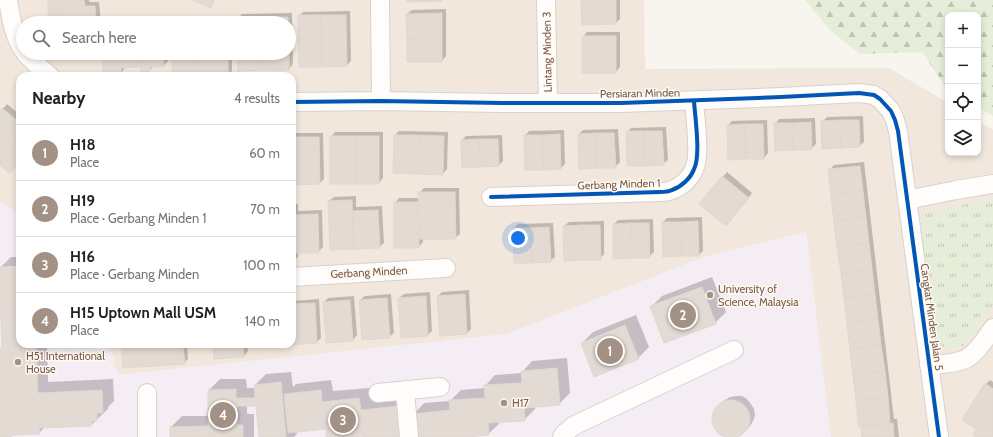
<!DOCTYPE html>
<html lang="en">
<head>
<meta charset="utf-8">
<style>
  :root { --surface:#fff; --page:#f6f6f6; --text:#222; --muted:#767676; --line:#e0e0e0; --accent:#a49185 }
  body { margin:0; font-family:Cabin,sans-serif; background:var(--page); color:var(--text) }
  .controls { position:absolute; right:12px; top:12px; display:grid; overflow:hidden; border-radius:8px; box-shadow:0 2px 6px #0003 }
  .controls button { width:36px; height:36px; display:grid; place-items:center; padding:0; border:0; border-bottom:1px solid var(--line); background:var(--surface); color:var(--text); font:20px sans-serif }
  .you { position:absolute; left:518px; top:238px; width:14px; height:14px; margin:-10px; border:3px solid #fff; border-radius:50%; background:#1a73e8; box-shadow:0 0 0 6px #1a73e833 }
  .badge { display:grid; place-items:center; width:26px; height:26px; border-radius:50%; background:var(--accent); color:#fff; font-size:13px; font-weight:700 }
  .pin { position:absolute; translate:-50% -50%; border:2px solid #fff; box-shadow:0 1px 4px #0006 }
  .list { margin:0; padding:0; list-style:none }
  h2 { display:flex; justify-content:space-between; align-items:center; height:52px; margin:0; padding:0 16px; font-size:17px }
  h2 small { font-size:13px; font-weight:400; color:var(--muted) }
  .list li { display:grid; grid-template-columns:26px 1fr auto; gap:12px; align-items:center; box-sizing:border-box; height:56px; padding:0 16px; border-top:1px solid var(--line) }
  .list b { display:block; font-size:15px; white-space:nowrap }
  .list p { margin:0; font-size:13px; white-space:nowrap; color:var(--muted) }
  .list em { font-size:13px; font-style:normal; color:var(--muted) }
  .icon { flex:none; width:22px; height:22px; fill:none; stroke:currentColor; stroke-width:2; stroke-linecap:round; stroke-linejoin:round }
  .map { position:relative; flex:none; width:993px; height:437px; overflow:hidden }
  .search { position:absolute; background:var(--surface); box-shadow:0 2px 6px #0003; left:16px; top:16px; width:280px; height:44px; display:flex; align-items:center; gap:10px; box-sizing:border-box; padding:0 14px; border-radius:22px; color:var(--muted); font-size:15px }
  .panel { position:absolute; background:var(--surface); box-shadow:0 2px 6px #0003; left:16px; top:72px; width:280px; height:276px; border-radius:12px }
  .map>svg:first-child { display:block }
</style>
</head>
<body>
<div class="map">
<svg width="993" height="437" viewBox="0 0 993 437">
  <defs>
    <pattern id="forest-firs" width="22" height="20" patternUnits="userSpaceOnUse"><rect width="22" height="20" fill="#e6eed9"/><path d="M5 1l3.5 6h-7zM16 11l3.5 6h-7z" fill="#bfc4b2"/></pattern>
    <pattern id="park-tufts" width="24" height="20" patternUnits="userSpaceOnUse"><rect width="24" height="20" fill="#e6eed9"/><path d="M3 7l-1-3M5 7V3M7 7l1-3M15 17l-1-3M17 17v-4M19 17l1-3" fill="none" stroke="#bfc4b2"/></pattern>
  </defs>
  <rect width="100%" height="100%" fill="#f8f4ee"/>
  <!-- residential -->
  <path fill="#f1e7dc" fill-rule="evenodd" d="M0,0H644L645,69L889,68L948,103V153H978V121L993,130V437H831L806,232L707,256L507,334L118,375L109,344H292V76H20V215L0,202ZM23,23H289V53H23Z"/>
  <!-- education -->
  <path fill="#f5edf4" d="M0,202L20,215V344H109L118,375L507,334L707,256L806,232L831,437H0Z"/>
  <!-- forest -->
  <path fill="url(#forest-firs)" d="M805,0H993V116L978,107V15H948V88L945,86L922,52L860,54L830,30Z"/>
  <!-- park -->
  <path fill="url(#park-tufts)" d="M993,199V305L972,336L966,343L960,349L952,350L944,347L937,341L933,334L919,221L921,215L926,212Z"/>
  <!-- shadow -->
  <path fill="#0003" d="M49,0H89V2H99L101,23H50Z
    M582,0H620V19L616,23Z
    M446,9V56L442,61L407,14L412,10Z
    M350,11L351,61L347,65L300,66L299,16L303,12Z
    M292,13L293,64L289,69L238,53H289V23H238V18L242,14Z
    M143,18V23H116L120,19Z
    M232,18V23H173L177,19Z
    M587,32H620V67L616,72H583V37Z
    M103,53H168V61L163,66H154L150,70L142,66L125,67V68L121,73H104Z
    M173,53H232V71L228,75L173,76Z
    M7,104L20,115V161L0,164V112Z
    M863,116L864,142L859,146L822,122L827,117Z
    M815,118L816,144L811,149L775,124L779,119Z
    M767,120L768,153L764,158L729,159L728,125L732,121Z
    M666,127L668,160L663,164L627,132L631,128Z
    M618,129L620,162L615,167L579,134L583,130Z
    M564,130L565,164L561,168L525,136L529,131Z
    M399,131L448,132L447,169L443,174L395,135Z
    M335,132H383V178L379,183L331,137Z
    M292,133H323L324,179L320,183L292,184Z
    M502,135L503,161L499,165L462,140L466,136Z
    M864,162L894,419H897L899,437H863L829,170L834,165Z
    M727,172L752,193L730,221L700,204Z
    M424,188H459L460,234L455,238H423V242L418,247L395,203L399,198H419V193Z
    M356,196V207L382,206L384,243L379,247L331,249L329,201L334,197Z
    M292,204H298V211L322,210L323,247L318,252H298V257L294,261H292Z
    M702,217L703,251L699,255L663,222L667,218Z
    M653,219L654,252L649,257L614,224L618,220Z
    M604,221V254L600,259L564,226L569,222Z
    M553,223L555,257L550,261L514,228L518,224Z
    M11,257H20V344H47L48,382L113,379L114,401L108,407V409L91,425L45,427L39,433L12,435L9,437H0V349L3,346L0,268Z
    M712,277L726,312L715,323L651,307L662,296Z
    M469,290L471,329L467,333L438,296L442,292Z
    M430,292L432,331L428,335L402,337L399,298L404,294Z
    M391,294L394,333L389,337L360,300L365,296Z
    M354,296L357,335L353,340L324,302L328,298Z
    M319,299L321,338L317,342L292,344V301Z
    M636,315L649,347L638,358L582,343L593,332Z
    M122,344H187L188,359L184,363Z
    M214,344H247L248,351L244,356Z
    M567,358L570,393L559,404L535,406V409L524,420L499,422V424L488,434L463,437L414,414L424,403L450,401L461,390L485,388V386L495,375L522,373V372L532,361Z
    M291,372L293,387L296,384L331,380L333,391L370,388L371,400L408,396L412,432L363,437V435L340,437H327V428L296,431L297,434L294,437H260L257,405H247V414H254V437H171V427L182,416H209V390L220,379H246L247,388H255V385L266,374Z
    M990,380L993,382V437H978L977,429L986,384Z
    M736,396H742L747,399L751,404L754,409L755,415L753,421L750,426L741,435L736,437H727L723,436L719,432L715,427L713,421V415L716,410L725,400L730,397Z"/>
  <!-- building -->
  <path fill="#e3dad3" stroke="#e1d7d0" d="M48,0H84L85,6L48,9Z
    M192,0H214L211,8Z
    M407,0H442V1L407,2Z
    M581,0H616V6H581Z
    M85,6H95L96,23H49L48,9Z
    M581,6H616V24L582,25Z
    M442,13V37L407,38L406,14Z
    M298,15H321L322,67H299Z
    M321,15H346L347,66L322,67Z
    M261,17H288V23H261Z
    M261,17V23H237V18Z
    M199,22H228V23H199Z
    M582,36H616V54H582Z
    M442,37V62H407V38Z
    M102,53H140L141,67L121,68V74H103Z
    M140,53H163L164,67H150V71L141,72Z
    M172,53H199L200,76H172Z
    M199,53H228V76H200Z
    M237,53H262V70L238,71Z
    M262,53H289V70H262Z
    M582,54H616V73H582Z
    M2,108L20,123V125L0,149V111Z
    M840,120H859L860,147L841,148Z
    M840,120L841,148L822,149L821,121Z
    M811,122L812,150H793L792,123Z
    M774,123H792L793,150L775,151Z
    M745,124H763L764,159H746Z
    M745,124L746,159L728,160L727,125Z
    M20,125V161L10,174L0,165V149Z
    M626,131H644L645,166H627Z
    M644,131H662L664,165L645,166Z
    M596,133H614L616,168H597Z
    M596,133L597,168L579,169L578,134Z
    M560,134L561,169L543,170L542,135Z
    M394,135H419L418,174L393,173Z
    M419,135L444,136L443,175L418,174Z
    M524,135H542L543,170H525Z
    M330,136H355L356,184H330Z
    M355,136H379V184H356Z
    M292,137H294L295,185H292Z
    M294,137H319L320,184L295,185Z
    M479,139L480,167L462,168L461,140Z
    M479,139H498L499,166L480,167Z
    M860,166L863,191L831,195L828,169Z
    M722,176L749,198L737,212L710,190Z
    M710,190L737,212L726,226L699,204Z
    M863,191L866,217L834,221L831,195Z
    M418,192H455L456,239H419Z
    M352,200L354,249L330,250L328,201Z
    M394,202H418L419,248H394Z
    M292,208H294V262H292Z
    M378,210L380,248L354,249L353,211Z
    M318,214L319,253H294V215Z
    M866,217L869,243L837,247L834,221Z
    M698,221L699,256H681L680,222Z
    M662,222H680L681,256L663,257Z
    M631,223H649L650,258H632Z
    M631,223L632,258L613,259V224Z
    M582,225H600L601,260H582Z
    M582,225V260L564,261L563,226Z
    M549,227L551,262L532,263L531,228Z
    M513,228H531L532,263H514Z
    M869,243L872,269L841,273L837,247Z
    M20,266V344H36L38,393L102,390L103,413H97V421H91L92,426L39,428L40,434L12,435L0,424V349H2L0,294V267Z
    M872,269L875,294L844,298L841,273Z
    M702,287L716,324L664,343L650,306Z
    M465,294L467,334L440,336L437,296Z
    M875,294L878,319L847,323L844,298Z
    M426,296L428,336L401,338L398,298Z
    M387,298L390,338L362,340L359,300Z
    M350,300L353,341L326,343L323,302Z
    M315,303L317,343L290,345V344H292V304Z
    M878,319L881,345L850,349L847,323Z
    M625,325L639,359L594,377L581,343Z
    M121,344H171V347H183L185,364L123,368Z
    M213,344H243L244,357L214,359Z
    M253,344H280V345L253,347Z
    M881,345L885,371L853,375L850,349Z
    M557,368L560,405L524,408L525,421L488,423L489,435L468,437H414L413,414L450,410L449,400L485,398L484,385L522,383L521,371Z
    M885,371L888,397L856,401L853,375Z
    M281,382L286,437H259L256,406H237V425H243V437H170V427L208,426V390L236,389V398H255L254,385Z
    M985,383L993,389V437H976L973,435L976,429L962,420Z
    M321,390L322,402L359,398L361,410L398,406L401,437H362V436L350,437H326V429L288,433L284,394Z
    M888,397L890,423L859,427L856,401Z
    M712 419a19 19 0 1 1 38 0a19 19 0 1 1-38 0Z
    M893,423L894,437H862L861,426Z
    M0,424L12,435L11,437H0Z"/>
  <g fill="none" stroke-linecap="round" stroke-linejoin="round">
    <defs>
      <path id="minor" d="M8,0C11,19 13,33 23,50
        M380,0L381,101
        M546,0L548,103
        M25,53L37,65L50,76
        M292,102L381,101L502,103H621L781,97L859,93L874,95L880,99L891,111L895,120L898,131L939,437
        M491,197L660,192C664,192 668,192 672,190C681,187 691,178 694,169C701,156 695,117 694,101
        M907,200L956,190L993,184
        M292,277L446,268
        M929,365C941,364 955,364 966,359C978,352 985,339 993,328
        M405,390L409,437
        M147,393V437
        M378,393L440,387
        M562,437L564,434L573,426L734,350"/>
    </defs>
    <!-- minor casing -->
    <use href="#minor" stroke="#d8d1cc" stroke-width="20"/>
    <!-- minor -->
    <use href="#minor" stroke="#fefdfc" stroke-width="18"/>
    <defs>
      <path id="cycleway" d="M292,102L381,101L502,103H621L781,97L859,93L874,95L880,99L891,111L895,120L898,131L939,437
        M491,197L660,192C664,192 668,192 672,190C681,187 691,178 694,169C701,156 695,117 694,101"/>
    </defs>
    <!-- cycleway casing -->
    <use href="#cycleway" stroke="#fff9f1" stroke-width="6"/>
    <!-- cycleway -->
    <use href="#cycleway" stroke="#0057b8" stroke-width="4"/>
  </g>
  <!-- markers -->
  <g fill="#a49185" stroke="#fff9f1" stroke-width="1.5">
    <circle cx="710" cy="295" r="4"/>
    <circle cx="18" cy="362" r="4"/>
    <circle cx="504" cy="403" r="4"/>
  </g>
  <g text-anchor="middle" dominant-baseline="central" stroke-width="3" stroke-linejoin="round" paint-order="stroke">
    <!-- street labels -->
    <g font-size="11" fill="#775b4d" stroke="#fff9f1">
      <text transform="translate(547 52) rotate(-91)">Lintang Minden 3</text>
      <text transform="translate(640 93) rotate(-1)">Persiaran Minden</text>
      <text transform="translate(619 184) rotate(-2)">Gerbang Minden 1</text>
      <text transform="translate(369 272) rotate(-3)">Gerbang Minden</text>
      <text transform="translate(932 317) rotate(82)">Cangkat Minden Jalan 5</text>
    </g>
    <!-- poi labels -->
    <g font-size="11" fill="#775b4d" stroke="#fff9f1" text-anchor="start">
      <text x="718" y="289">University of<tspan x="718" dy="13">Science, Malaysia</tspan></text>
      <text x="26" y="356">H51 International<tspan x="26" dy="13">House</tspan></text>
      <text x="512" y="403">H17</text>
    </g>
  </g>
</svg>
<div class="controls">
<button>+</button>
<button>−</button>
<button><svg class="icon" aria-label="locate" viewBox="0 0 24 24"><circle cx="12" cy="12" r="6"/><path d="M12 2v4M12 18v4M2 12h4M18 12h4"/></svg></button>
<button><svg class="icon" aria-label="layers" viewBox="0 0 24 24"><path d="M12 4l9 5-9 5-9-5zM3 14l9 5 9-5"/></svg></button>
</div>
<div class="you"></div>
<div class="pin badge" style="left:610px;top:351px">1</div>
<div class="pin badge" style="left:683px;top:315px">2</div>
<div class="pin badge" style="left:343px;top:420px">3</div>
<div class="pin badge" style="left:223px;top:415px">4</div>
<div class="search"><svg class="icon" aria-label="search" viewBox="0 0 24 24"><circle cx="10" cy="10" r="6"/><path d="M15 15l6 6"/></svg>Search here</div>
<section class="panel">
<h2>Nearby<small>4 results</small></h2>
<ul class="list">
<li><span class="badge">1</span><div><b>H18</b><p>Place</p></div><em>60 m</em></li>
<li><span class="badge">2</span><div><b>H19</b><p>Place · Gerbang Minden 1</p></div><em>70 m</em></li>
<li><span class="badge">3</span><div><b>H16</b><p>Place · Gerbang Minden</p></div><em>100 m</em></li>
<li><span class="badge">4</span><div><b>H15 Uptown Mall USM</b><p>Place</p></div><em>140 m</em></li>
</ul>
</section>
</div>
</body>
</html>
